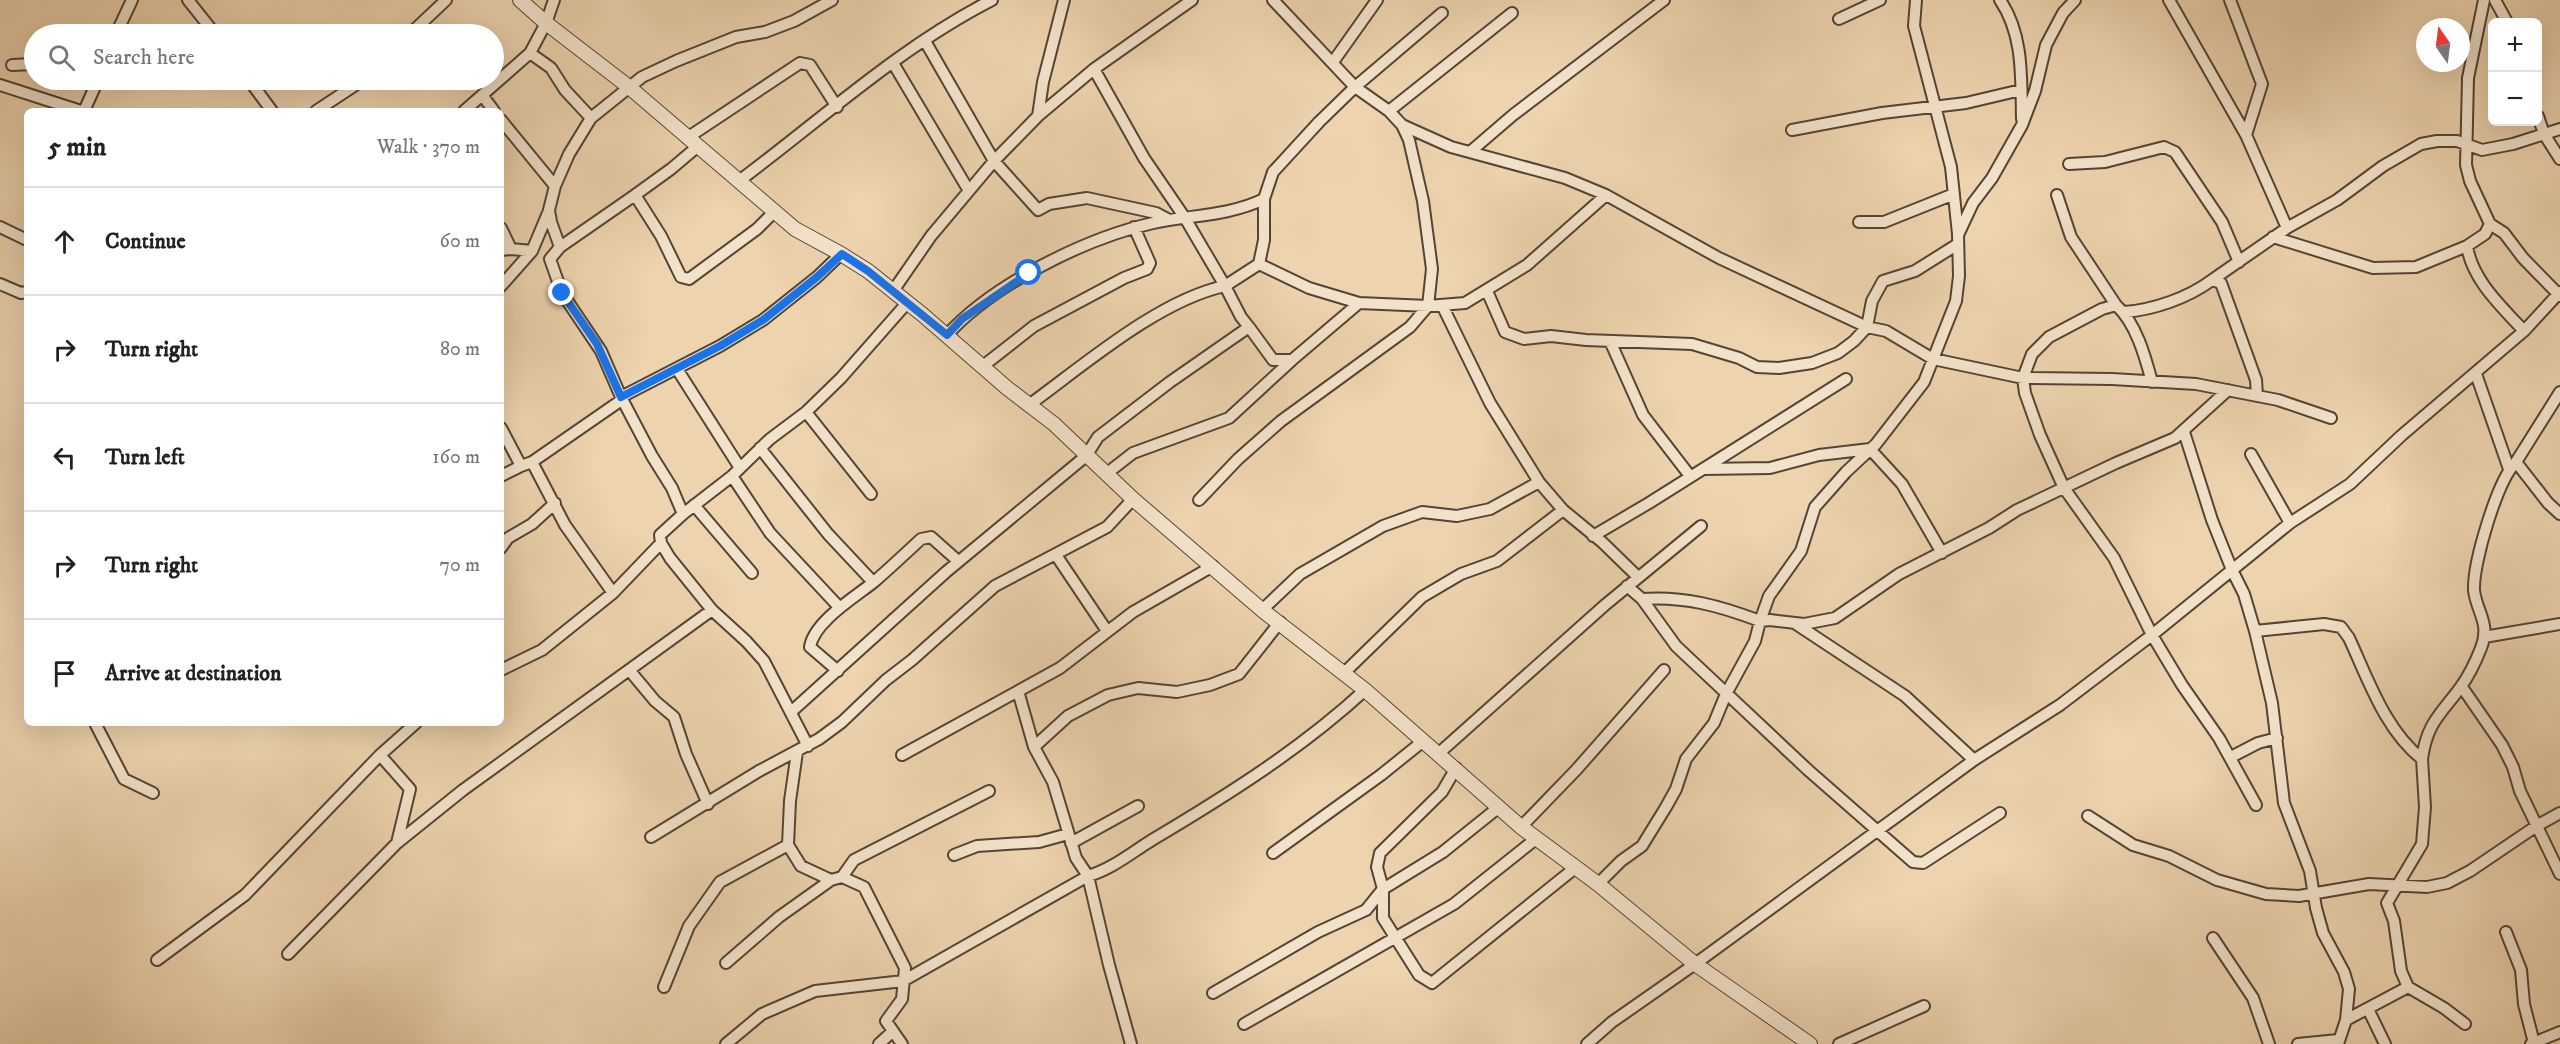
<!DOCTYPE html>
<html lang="en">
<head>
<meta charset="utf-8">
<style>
  :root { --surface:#fff; --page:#f2f2f2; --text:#222; --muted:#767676; --line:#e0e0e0 }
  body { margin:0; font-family:"IM FELL DW Pica",serif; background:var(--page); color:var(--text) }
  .controls { position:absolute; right:18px; top:18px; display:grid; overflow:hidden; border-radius:9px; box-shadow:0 6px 24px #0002 }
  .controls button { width:54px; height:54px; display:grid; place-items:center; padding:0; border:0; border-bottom:2px solid var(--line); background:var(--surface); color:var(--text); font:30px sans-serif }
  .compass { position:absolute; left:2416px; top:18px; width:54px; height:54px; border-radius:50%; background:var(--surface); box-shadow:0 6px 24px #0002; rotate:346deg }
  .stop { position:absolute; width:18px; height:18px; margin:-14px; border:4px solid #1a73e8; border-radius:50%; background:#fff }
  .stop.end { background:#1a73e8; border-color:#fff; box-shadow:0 2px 6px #0008 }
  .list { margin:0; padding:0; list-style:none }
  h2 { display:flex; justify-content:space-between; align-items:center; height:78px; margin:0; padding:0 24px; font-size:26px }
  h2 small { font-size:20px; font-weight:400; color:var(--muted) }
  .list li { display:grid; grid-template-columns:39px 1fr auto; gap:18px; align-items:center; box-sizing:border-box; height:108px; padding:0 24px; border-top:2px solid var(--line) }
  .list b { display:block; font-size:22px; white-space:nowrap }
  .list em { font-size:20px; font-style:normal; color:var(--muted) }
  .icon { flex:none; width:33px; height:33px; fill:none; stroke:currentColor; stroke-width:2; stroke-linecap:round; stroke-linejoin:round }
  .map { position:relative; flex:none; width:2560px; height:1044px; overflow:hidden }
  .search { position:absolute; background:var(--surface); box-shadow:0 6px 24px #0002; left:24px; top:24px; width:480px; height:66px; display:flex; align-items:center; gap:15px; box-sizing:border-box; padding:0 21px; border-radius:33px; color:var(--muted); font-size:22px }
  .panel { position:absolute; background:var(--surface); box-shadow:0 6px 24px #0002; left:24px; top:108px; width:480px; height:618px; border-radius:9px }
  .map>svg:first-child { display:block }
</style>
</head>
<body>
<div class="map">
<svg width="2560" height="1044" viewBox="0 0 2560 1044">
  <rect width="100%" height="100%" fill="#edd3ae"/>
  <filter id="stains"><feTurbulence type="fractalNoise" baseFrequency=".00333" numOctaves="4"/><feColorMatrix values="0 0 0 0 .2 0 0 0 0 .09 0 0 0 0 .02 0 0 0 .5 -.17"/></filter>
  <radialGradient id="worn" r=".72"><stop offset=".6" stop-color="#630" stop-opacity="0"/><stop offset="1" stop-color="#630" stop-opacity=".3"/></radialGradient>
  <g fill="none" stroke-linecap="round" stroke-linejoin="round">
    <defs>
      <path id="minor" d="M188,0L215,34
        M1916,0L1914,26L1951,167L1958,234
        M2000,0C2024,35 2021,79 2022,119
        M2169,0L2246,135L2287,228
        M2230,0L2262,84L2246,135
        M2484,0L2468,78L2466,165L2470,181L2490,224L2504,233L2523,258L2560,296
        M2495,0L2507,22
        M1839,19L1880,0
        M116,34L132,0
        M410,34L446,0
        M925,41L994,161L1038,210L1049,204L1087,198L1156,213L1169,220
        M530,53L551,68L565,90L591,118
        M1333,62L1377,0
        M893,63L969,191
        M12,65L34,64
        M249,80L272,111
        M0,85L81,111
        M482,95L494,111
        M84,111L98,80
        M316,111L363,80
        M464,111L530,53L546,23L554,0
        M1389,111L1512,13
        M1038,116L1094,69L1192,0
        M2538,116L2544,134L2560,159
        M501,120L555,186
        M1402,125L1451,147L1565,178L1606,195L1719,258L1867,327L1886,331L1933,359L2023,378L2112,379L2196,384L2278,400L2331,418
        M1792,130L1882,113L1966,103L2021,90
        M687,138L800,63L810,65L837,107
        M697,147L671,169L635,195L661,236L681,277L689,279L757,229L774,212
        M1470,152L1513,115L1664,0
        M2069,164L2105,162L2164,147L2175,152L2222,222L2239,262
        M739,181C822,119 900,47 992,0
        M2057,195L2071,237L2116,305
        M1859,222H1884L1954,194
        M0,227L27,240
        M501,228L511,249
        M2273,237L2373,268L2416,267L2467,246L2485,234L2490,224
        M2467,246C2472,280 2502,307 2524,331
        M560,247L635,195
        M501,250L511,249L532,251
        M1259,264L1309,288L1359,303L1428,306L1465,303L1527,265L1606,195
        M2212,280L2287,228L2337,200L2383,166L2421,144L2437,141H2457L2482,150L2513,144L2560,129
        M0,284L21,293L27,292
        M501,286L532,251L548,213
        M893,291L931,236L994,161L1038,116L1043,82L1064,0
        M1487,291L1505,332L1524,339L1551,336L1586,340L1692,344L1739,358L1757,367L1779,368L1812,363L1838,353L1854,341L1867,327L1872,301L1883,281L1915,271L1958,244
        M1442,305L1490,403L1539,482L1563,510L1602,542L1638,577
        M2124,312C2153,310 2188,298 2212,280L2221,283L2256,380L2257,396
        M1249,327L1273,360H1292L1359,303
        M947,335C993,284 1086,238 1153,223C1191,215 1229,216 1264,199
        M1610,341L1643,415L1690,476
        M983,366L1034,326L1124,278L1147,269L1150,263L1134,227
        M677,369L740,468
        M2476,374L2509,469
        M2152,382C2145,356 2136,323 2116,305L2102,309L2049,337L2032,354L2023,378L2025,393L2040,435L2064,488L2114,558L2152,635L2182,685L2219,738L2256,805
        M621,397L720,346L763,320L817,277L841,254
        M1029,405C1084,365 1159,300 1225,286L1185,218L1144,158L1094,69
        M806,412L871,494
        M501,428L521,466L532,462L623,399
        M2184,432L2212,520L2232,570L2244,594L2255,631L2272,703L2284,803L2310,871L2316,908L2323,933L2344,972L2349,989L2346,1020L2338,1044
        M760,448L828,534L873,582
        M2251,454L2290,523
        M532,462L565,525L613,593L661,543
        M2516,462L2560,392
        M1703,469L1770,468L1819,455L1870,449L1902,484L1942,553
        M1106,474L1133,453L1229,418L1292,360
        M501,476L521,466
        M732,476L770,533L839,607
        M1199,500L1238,459L1281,421L1410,327L1428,306L1432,269L1423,201L1409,140L1402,125L1389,111L1355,87L1273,0
        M694,505L752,573
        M683,514L672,488L652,456L621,397L601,351L562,293L550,259L560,247L551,222L549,210L555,186L569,154L591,118L642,77L676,61L736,37L765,32L794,21L832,0
        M1593,536L1649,503L1846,379
        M501,548L508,538L532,524L555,503
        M1056,555L1107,631
        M1627,586L1642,599C1685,596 1720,606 1760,621L1770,620L1804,624L1835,618L1899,574L1989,528L2017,510L2116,463L2175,438L2228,390
        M1642,599L1676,646L1808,770L1913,862L1923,863L2000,813
        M1262,610L1300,574L1383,526L1422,512L1457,516L1490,509L1539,482
        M1796,624L1905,696L1974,760
        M2255,631L2324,624L2341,627L2349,638C2368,679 2385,730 2422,759L2425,807L2422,844L2387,903L2394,921L2401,971L2408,987L2444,1008L2465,1024
        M2484,637L2560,624
        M501,670L542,650L613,593
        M630,671L655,701L674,717L686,754L708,804
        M838,671L810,647C814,621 857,596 875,581C891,567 906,553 921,539L931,537L958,561
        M1344,673L1422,597L1461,574L1497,561L1563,510
        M2462,687L2502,745L2513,767L2520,791L2560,874
        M1018,691L1034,747L1053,782L1076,858L1088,876L1109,965L1131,1044
        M791,712L946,572L1086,456L1098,437L1170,382L1249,327L1241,317L1225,286L1259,264L1264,240V199L1273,172L1319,122L1355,87L1442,13
        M95,723L124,779L153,793
        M808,746L764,661L746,641L712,610L670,558L661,543L660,535L683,514L732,476L770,439L806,412L841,378L907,303
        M1034,747L1068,716L1108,695L1138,688L1177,692L1210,685L1239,674L1280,622
        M797,752L790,801L788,845L801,866L831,880L842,877L864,887L905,968L902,999L886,1021L902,1044
        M1438,754L1605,605L1701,526
        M902,755L1060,668L1133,612L1213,566
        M2231,757L2258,743L2277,738
        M2422,759C2427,723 2440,715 2460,688C2468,677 2476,661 2481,648C2491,623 2476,611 2474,590C2473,563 2497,481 2516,462L2548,503L2560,514
        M1499,807L1443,852L1383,889V918L1419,975L1432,983L1575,868
        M2088,816L2133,845L2169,856L2217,880L2266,894L2299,896L2369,884L2427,887L2447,883L2470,871L2538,825L2560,813
        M1521,827L1577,769L1664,670
        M651,837L759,771L819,739L842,722L886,680L912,660L995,586L1107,527L1133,499
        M397,843L463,790L712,610
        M1071,843L1138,806
        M1273,853L1381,775L1422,742
        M954,855L977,846L1039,842L1068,834
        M842,877L854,860L989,791
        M1598,884L1621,861L1642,846L1666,807L1676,789L1686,759L1714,723L1726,694L1755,641L1760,621L1769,596L1801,551L1815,507L1846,472L1876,444L1924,382L1956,301L1959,276L1958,235L1973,203L1992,178L2022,125L2035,91L2046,45L2063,13L2075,0
        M2506,932L2521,970L2524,1004L2534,1043
        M2213,938L2253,998L2269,1044
        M288,954L397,843L410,789L380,755
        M157,960L245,895L380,755L416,723
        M726,963L779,917L831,880
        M664,987L689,926L720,882L788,845
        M1213,993L1318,932L1366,910L1383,889L1377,867L1380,853L1442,792L1456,768
        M2368,1009L2385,1044
        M2346,1020L2408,987
        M1244,1024L1454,904L1537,838
        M726,1044L762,1014L815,991L903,981L1088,876C1112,869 1131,853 1152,840C1226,796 1301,749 1365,690
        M879,1044L892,1032
        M1587,1044L1612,1022L1695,964L1974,760L2060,705L2152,635L2290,523L2350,484L2402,435L2524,331L2560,292
        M1839,1044L1924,1006
        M2298,1044L2338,1040
        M2531,1044L2560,1032"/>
      <path id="tertiary" d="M520,0L546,23L629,87L795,229L841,254L868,271L923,315L1007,388L1054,424L1133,499L1262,610L1365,690L1521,827L1598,884L1695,964L1810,1044"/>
    </defs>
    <!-- minor casing -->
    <use href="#minor" stroke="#544435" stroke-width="14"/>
    <!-- tertiary casing -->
    <use href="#tertiary" stroke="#544435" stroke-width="16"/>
    <!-- minor -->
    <use href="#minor" stroke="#f3e2ca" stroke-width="10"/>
    <!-- tertiary -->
    <use href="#tertiary" stroke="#f3e2ca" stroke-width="14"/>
  </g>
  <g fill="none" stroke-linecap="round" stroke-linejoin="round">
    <!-- route -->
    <path stroke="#1a73e8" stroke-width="8" d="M562,293L597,344L621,397L720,346L763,320L817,277L842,254L868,271L947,335L962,319L1029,273"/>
  </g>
  <rect width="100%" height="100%" filter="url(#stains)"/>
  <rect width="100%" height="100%" fill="url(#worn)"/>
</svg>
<div class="controls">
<button>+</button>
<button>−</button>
</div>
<svg class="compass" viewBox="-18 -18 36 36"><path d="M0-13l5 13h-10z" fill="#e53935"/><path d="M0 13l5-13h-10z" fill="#767676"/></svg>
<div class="stop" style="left:1029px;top:273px"></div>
<div class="stop end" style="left:562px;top:293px"></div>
<div class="search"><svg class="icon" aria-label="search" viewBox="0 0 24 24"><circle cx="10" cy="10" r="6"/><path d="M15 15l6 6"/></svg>Search here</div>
<section class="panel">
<h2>5 min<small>Walk · 370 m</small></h2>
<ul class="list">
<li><svg class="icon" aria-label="ahead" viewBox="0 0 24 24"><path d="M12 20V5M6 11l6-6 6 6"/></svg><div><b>Continue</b></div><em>60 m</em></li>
<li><svg class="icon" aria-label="right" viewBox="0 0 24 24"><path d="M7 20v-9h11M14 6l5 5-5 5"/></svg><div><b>Turn right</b></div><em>80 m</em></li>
<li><svg class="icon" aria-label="left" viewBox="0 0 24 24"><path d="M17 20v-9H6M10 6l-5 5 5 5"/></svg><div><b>Turn left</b></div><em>160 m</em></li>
<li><svg class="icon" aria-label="right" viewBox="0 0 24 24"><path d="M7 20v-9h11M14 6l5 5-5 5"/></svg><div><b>Turn right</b></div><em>70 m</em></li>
<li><svg class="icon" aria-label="arrive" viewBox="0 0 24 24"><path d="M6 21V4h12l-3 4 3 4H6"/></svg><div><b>Arrive at destination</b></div></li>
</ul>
</section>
</div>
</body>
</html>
